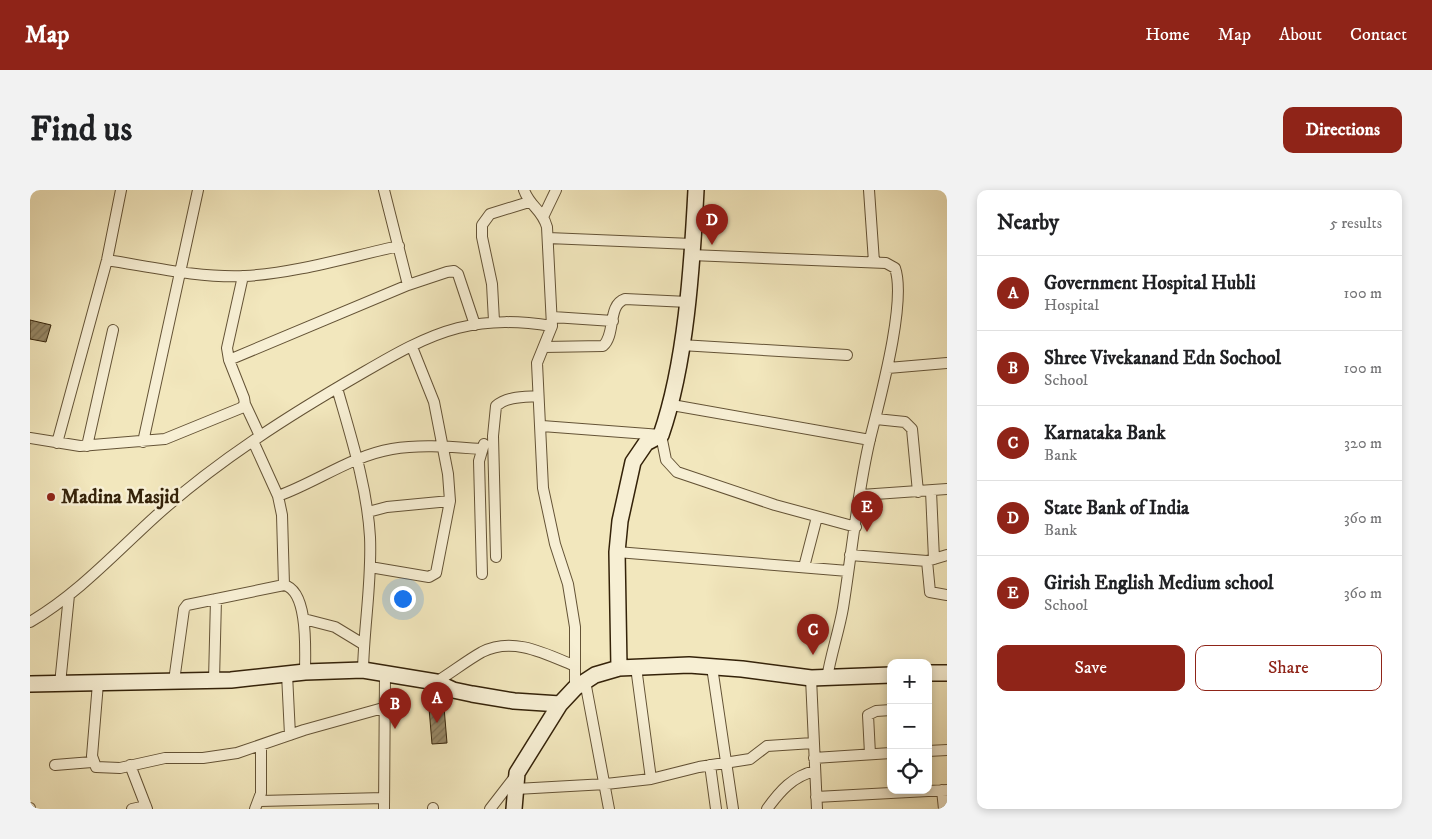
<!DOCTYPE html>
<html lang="en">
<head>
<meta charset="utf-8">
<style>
  :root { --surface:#fff; --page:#f2f2f2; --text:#202124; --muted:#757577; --line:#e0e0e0; --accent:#8f2418 }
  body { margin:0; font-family:"IM FELL DW Pica",serif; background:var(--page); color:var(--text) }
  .controls { position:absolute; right:15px; bottom:15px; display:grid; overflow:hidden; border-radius:10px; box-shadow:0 2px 8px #0003 }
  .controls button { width:45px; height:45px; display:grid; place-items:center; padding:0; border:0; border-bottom:1px solid var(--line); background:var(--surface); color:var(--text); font:25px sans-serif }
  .you { position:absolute; left:372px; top:408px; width:18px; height:18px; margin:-12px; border:4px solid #fff; border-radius:50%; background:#1a73e8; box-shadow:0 0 0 8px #1a73e833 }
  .badge { display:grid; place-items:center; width:32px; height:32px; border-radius:50%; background:var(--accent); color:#fff; font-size:16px; font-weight:700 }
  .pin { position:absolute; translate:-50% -41px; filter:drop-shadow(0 1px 2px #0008) }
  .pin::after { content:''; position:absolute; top:26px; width:18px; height:15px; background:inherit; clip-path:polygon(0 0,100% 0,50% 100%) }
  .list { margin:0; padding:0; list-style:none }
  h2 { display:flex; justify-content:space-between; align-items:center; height:65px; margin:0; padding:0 20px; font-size:21px }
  h2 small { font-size:16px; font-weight:400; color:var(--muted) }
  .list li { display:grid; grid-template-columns:32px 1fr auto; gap:15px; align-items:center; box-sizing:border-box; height:75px; padding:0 20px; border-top:1px solid var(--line) }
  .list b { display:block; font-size:19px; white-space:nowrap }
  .list p { margin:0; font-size:16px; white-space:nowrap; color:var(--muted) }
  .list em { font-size:16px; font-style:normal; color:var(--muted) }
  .actions { display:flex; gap:10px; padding:15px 20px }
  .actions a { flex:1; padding:11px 0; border:1px solid var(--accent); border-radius:10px; text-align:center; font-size:18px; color:var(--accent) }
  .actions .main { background:var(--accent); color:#fff }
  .icon { flex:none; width:28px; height:28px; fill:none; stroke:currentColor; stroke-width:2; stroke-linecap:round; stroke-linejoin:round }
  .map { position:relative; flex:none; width:917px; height:619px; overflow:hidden; border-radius:10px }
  header { display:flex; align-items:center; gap:30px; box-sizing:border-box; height:70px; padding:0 25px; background:var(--accent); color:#fff }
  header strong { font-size:24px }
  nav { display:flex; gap:28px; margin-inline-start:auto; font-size:18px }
  .intro { display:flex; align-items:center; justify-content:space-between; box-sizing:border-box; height:120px; padding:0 30px }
  h1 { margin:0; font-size:35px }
  .button { padding:12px 22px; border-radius:10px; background:var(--accent); color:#fff; font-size:18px; font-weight:700 }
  main { display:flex; gap:30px; padding:0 30px }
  aside { flex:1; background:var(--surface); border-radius:10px; box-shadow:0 2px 8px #0003 }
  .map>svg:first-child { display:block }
</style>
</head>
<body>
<header>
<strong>Map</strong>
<nav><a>Home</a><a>Map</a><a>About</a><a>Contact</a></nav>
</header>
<div class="intro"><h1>Find us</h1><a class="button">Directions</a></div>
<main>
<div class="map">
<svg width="917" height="619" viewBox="0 0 917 619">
  <defs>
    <pattern id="building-hatch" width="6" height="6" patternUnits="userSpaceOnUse" patternTransform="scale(1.25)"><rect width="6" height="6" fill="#978867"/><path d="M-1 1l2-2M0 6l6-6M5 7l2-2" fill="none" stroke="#7c6f53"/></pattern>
  </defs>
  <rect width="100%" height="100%" fill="#f2e7bd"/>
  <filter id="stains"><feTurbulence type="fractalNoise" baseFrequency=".004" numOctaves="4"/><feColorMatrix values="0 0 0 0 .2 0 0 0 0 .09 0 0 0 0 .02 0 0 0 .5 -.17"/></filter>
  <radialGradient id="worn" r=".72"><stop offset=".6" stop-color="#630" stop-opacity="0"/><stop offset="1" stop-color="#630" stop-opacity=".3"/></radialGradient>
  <!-- building -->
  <path fill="url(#building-hatch)" stroke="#342209" d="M0,130L21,135L16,152L0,149Z
    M414,517L417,553L402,554L399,518Z"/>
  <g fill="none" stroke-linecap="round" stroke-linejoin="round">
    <defs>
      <path id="street" d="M354,0L378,95
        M494,0C500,17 512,19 517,37L522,136L507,173L513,298L525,354L538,394L545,437V498
        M839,0L844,72
        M514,25L526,0
        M518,48L662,54
        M661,65L856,73L865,78C877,112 849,212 840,249C827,304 822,362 813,418C809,441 801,464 797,488
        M77,70C122,77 169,88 215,86C267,83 318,67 369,56
        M523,127L583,131
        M464,131L462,94L452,47V35L460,24L499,12
        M651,155L817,165
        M514,157L573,156C586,145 577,115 595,109L658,112
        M199,170L378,95L417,82L424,81L428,84L445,135
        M858,178L917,173
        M307,198C321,247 337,296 340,347C342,392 334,435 333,480
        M215,214L230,246
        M642,215L840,250
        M846,229L875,232L882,239L888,302
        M512,236L631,245L636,270L647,282L745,315L826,337
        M0,248L50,256L135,249L211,218L215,214L214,208L199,170L197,158L213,86
        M223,251L248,306L252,325L254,395
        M113,252L168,0
        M27,253L77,70L91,0
        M57,256L83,140
        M901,301L904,369
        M831,305L917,299
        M248,306C287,292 321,266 362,259C391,254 422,257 451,259
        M338,322L357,317L420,311
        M587,362L818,381
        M820,365L897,371L917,365
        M466,367L463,246L466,216C477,206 495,207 508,206
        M897,371L900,402L917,405
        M340,377L399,387L406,383L420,311L418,284L404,212L382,157
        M774,377L787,327
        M452,384L449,271L454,254
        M274,429L305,437L333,454
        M0,432C48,404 86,362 127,325C189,270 258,226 329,185C360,167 393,147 428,138C461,130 489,131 522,136
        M606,477L621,589
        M682,477L703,619
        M257,484L260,545
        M781,488L787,619
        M184,490L186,409
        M144,491L154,419L157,415L254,395C279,401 275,462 275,482
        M555,491L579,619
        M406,492C421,483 436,471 452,462C483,446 516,464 545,476
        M68,493L62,566L66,577L90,578L135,568H173L207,563L274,540L353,518
        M30,494L39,405
        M898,561L917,560
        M840,564L838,525L846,521L861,520
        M784,568L861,563
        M25,575L62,572
        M100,575L117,619
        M680,575L686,619
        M486,599L576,594L621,589L669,577L720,569L737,556L783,553
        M912,600L914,619
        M786,607L917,600
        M230,611L354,608
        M0,618V619
        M102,619L116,616
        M225,619L231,603V556
        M354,619L355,484
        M403,619V618
        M460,619L487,584
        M737,619C750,601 763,586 785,581"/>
      <path id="secondary" d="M589,478L587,362L590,331L603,272L616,253L631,245C656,173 662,77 666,0
        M898,483H917
        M0,494L201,490L275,482L333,480L406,492L423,500L442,504L484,511L530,514
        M484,619L487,583L530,514L545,498L565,485L589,478L659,475L712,479L781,488L861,485"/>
    </defs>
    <!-- street casing -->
    <use href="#street" stroke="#645336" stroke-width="12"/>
    <!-- secondary casing -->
    <use href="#secondary" stroke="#342209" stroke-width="18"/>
    <!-- street -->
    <use href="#street" stroke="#f7efd4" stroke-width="10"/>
    <!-- secondary -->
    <use href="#secondary" stroke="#f7efd4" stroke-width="15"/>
  </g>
  <!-- markers -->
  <circle fill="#8f2418" stroke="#f7efd4" stroke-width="2" cx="21" cy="307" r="5"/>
  <g text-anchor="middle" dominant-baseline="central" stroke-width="5" stroke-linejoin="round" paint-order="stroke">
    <!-- poi labels -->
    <g font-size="20" font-weight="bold" fill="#342209" stroke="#f7efd4" text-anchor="start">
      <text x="31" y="307">Madina Masjid</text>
    </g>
  </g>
  <rect width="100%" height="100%" filter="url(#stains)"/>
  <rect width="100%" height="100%" fill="url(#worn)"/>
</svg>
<div class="controls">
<button>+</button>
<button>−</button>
<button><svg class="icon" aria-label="locate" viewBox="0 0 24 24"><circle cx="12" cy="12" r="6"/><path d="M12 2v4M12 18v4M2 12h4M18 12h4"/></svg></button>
</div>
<div class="you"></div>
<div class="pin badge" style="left:407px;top:533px">A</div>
<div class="pin badge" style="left:365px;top:539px">B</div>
<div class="pin badge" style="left:783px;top:465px">C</div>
<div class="pin badge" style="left:682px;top:55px">D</div>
<div class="pin badge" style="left:837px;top:342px">E</div>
</div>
<aside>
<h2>Nearby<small>5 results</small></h2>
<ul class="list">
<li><span class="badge">A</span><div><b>Government Hospital Hubli</b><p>Hospital</p></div><em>100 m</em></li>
<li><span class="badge">B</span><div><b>Shree Vivekanand Edn Sochool</b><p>School</p></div><em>100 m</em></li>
<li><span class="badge">C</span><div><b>Karnataka Bank</b><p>Bank</p></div><em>320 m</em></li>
<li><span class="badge">D</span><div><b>State Bank of India</b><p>Bank</p></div><em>360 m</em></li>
<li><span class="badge">E</span><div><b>Girish English Medium school</b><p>School</p></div><em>360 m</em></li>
</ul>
<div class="actions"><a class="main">Save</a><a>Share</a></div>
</aside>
</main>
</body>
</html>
